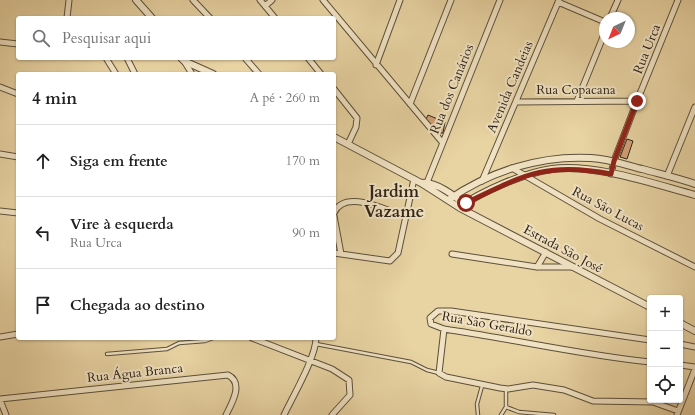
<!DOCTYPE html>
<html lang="pt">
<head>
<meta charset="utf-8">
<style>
  :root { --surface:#fff; --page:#f6f6f6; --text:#222; --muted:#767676; --line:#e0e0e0 }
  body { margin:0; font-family:Cardo,serif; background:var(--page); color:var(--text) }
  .controls { position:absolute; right:12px; bottom:12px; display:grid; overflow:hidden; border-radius:4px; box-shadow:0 1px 3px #0004 }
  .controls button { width:36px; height:36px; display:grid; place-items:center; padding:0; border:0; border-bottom:1px solid var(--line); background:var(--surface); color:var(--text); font:20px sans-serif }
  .compass { position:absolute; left:599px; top:12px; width:36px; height:36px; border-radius:50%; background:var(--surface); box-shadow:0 1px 3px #0004; rotate:223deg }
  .stop { position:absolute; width:12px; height:12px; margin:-9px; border:3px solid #8f2418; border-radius:50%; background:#fff }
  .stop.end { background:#8f2418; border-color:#fff; box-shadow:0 1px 4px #0008 }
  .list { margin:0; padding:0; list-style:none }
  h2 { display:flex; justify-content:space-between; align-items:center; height:52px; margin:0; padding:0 16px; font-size:17px }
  h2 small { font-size:13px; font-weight:400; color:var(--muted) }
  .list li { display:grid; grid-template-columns:26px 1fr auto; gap:12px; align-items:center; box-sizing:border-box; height:72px; padding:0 16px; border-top:1px solid var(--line) }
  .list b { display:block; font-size:15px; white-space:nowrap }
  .list p { margin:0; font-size:13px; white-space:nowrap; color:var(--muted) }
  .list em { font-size:13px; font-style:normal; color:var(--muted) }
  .icon { flex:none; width:22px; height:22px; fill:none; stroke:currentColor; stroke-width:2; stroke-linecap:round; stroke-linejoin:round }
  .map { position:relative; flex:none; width:695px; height:415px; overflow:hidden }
  .search { position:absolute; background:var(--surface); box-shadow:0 1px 3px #0004; left:16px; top:16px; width:320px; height:44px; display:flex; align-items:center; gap:10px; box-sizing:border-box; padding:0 14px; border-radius:4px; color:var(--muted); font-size:15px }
  .panel { position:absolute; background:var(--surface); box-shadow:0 1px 3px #0004; left:16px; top:72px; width:320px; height:268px; border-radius:4px }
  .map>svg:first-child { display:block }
</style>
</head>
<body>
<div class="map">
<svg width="695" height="415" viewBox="0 0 695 415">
  <rect width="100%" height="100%" fill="#e8d3a3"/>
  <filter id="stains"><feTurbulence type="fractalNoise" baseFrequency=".005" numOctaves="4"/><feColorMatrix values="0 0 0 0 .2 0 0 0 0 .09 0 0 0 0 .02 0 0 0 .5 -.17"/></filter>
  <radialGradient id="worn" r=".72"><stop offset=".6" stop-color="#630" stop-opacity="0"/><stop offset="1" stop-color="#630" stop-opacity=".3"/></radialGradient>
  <!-- building -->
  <path fill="#d4a075" stroke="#2e2418" d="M428,115L445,122L443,133H438L426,119Z
    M627,139L633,141L627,159L620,157Z"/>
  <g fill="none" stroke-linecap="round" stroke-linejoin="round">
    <defs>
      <path id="service" d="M316,344L411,362L427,370L439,373
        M107,354L167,349L179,343L205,341L213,338
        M506,407L519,412L554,415
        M478,415L477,404L482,386
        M501,415L506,407V389"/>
      <path id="minor" d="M193,0L210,18
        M260,0L275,18
        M323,0L442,142
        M558,2L605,22
        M265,6L272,0
        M67,18L69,0
        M610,18L618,0
        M0,42L18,44
        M106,58L116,74
        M127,58L135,74
        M245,58L259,74
        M308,58L321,74
        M184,61L192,74
        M376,65L400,0
        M0,87L18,94
        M334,89L357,118L356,127L348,144
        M577,101L605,32
        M516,102L637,101
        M410,104L451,0
        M0,154L18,157
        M512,168L600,219L695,267
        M611,174L614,161L637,101L678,0
        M667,176L695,107
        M482,181L559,0
        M426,185L500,0
        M0,211L18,213
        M334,213C345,188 387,211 405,216
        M334,216L341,254
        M334,253L390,261L398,253L414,179
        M452,254L537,267H573
        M537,267L546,252
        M444,329L439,373L446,377L500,388L508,389L533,385L564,390L593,401L653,402L678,411
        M0,337L18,334
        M252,338L332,369L349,380L350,395L332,415
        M650,340L451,311H438L430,318L431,324L444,329C513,339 581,355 650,362
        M680,344L695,347
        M680,365L695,367
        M0,399L228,375C244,383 232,403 226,415
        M0,400L6,415
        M284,415C293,396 316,357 316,338
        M677,415L695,369"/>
      <path id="tertiary" d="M136,0L152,18
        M181,58L184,61L213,74
        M334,137L421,183L460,208L650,307
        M421,183C435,181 456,196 465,206
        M448,200C490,171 541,155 591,158C609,159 626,165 642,169C660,174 678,178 695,184
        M459,207C483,191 523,173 552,169C594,163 654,184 695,195
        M680,323L695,331"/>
    </defs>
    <!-- service casing -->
    <use href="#service" stroke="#5c503b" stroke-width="4.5"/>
    <!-- minor casing -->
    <use href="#minor" stroke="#5c503b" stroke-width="7"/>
    <!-- tertiary casing -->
    <use href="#tertiary" stroke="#5c503b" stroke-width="8"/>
    <!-- service -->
    <use href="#service" stroke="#f0e2c3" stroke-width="2.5"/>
    <!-- minor -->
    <use href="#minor" stroke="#f0e2c3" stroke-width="5"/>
    <!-- tertiary -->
    <use href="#tertiary" stroke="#f0e2c3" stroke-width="6"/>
  </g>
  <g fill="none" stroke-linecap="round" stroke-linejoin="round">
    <!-- route -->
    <path stroke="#8f2418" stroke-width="5" d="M466,203C522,176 546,161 611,174L614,161L637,101"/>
  </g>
  <g text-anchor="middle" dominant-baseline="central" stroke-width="4" stroke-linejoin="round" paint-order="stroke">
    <!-- street labels -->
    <g font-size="13" fill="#2e2418" stroke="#f0e2c3">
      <text transform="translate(647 49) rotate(-68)">Rua Urca</text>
      <text transform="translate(510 87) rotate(-67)">Avenida Candeias</text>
      <text transform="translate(452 89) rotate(-68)">Rua dos Canários</text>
      <text x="576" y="90">Rua Copacana</text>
      <text transform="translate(608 209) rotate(28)">Rua São Lucas</text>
      <text transform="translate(563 249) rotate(28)">Estrada São José</text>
      <text transform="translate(487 324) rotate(10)">Rua São Geraldo</text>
      <text transform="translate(135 373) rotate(-6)">Rua Água Branca</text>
    </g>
    <!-- district labels -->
    <g font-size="17" font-weight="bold" fill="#2e2418" stroke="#f0e2c3">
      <text x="394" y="191">Jardim<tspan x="394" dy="20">Vazame</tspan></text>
    </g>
  </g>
  <rect width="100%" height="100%" filter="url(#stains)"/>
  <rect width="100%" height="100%" fill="url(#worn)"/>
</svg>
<div class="controls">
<button>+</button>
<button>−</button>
<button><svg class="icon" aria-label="locate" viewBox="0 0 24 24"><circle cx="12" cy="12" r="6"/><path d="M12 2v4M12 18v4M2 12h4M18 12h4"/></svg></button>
</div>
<svg class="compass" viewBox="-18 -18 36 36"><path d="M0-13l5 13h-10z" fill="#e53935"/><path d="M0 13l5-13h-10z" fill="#767676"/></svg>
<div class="stop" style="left:466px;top:203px"></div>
<div class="stop end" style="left:637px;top:101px"></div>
<div class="search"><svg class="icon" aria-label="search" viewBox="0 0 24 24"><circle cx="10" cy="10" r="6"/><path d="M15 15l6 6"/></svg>Pesquisar aqui</div>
<section class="panel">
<h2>4 min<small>A pé · 260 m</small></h2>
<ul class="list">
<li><svg class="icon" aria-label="ahead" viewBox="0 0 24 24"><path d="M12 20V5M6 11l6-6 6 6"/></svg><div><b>Siga em frente</b></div><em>170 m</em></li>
<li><svg class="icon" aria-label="left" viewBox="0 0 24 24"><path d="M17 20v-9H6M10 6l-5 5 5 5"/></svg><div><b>Vire à esquerda</b><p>Rua Urca</p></div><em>90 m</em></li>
<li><svg class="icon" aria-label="arrive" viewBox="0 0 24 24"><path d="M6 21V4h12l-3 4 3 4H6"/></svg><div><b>Chegada ao destino</b></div></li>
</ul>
</section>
</div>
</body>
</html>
